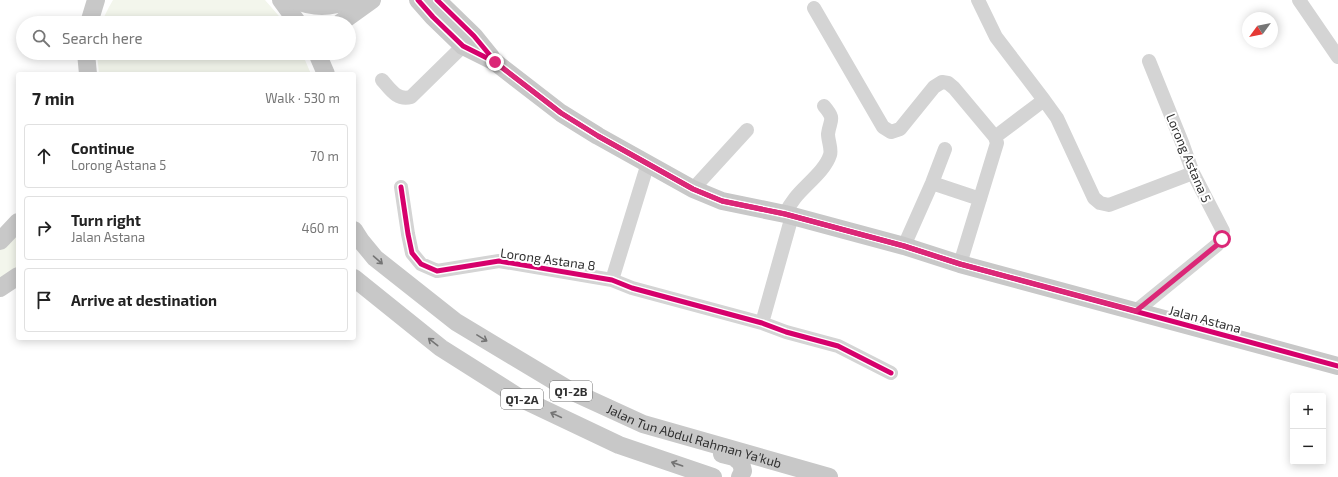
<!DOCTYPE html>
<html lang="en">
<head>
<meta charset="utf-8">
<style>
  :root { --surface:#fff; --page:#f6f6f6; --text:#222; --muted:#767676; --line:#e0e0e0 }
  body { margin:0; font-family:"Exo 2",sans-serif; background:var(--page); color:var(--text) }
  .controls { position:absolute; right:12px; bottom:12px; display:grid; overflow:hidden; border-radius:4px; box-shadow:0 2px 10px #0003 }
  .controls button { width:36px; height:36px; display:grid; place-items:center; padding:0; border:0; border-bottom:1px solid var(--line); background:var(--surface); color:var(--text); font:20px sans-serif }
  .compass { position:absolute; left:1242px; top:12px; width:36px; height:36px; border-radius:50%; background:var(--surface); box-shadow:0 2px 10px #0003; rotate:237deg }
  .stop { position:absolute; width:12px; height:12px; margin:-9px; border:3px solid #db2777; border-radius:50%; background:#fff }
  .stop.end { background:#db2777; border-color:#fff; box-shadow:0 1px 4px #0008 }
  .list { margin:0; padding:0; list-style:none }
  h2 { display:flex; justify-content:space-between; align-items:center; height:52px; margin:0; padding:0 16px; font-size:17px }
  h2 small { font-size:13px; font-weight:400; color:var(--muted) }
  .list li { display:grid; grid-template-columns:26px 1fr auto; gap:12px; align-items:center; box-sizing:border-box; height:64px; margin:0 8px 8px; padding:0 8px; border:1px solid var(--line); border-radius:4px }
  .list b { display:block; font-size:15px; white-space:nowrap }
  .list p { margin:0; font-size:13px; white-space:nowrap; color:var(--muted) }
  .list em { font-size:13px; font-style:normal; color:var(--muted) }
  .icon { flex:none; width:22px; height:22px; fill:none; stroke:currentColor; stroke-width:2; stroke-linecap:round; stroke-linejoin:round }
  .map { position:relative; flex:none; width:1338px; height:477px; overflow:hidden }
  .search { position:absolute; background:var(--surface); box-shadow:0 2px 10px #0003; left:16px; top:16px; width:340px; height:44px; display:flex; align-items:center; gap:10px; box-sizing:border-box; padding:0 14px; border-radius:22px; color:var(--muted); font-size:15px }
  .panel { position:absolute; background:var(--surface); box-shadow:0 2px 10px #0003; left:16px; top:72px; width:340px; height:268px; border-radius:4px }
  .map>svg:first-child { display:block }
</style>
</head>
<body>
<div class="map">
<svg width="1338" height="477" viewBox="0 0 1338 477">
  <rect width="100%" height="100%" fill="#fff"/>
  <!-- green -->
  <path fill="#f3f6ec" d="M113,0H265L285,23H101L109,7Z
    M97,53H302L311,74H99Z
    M18,230V269L0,281V249Z"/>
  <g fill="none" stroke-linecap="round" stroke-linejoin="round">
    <!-- minor -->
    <path stroke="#d4d4d4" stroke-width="14" d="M978,0L996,37L1044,100
      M1299,0L1338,57
      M814,8L883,127L891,132L900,129L934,87L942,82L948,83L954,88L995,137
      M382,80C390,89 397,101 411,97L463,46
      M932,183L980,199
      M401,187L408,234L412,253L421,264L437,271L499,261L612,280L632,288L762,323L786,332L838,346L891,373
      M693,189L747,130
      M785,214C788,208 791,203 795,198C805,185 825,171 830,155C832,149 828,141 828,134C830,119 836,120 824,106
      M904,246L932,183L945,149
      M960,264L997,143L995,137L1044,100L1057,118L1094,198L1100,203L1109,205L1193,173
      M612,280L648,163
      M1136,311L1217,245L1222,239L1223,231L1193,173L1183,145L1149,61
      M762,323L792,216"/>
    <!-- major -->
    <g stroke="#c8c8c8" stroke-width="18">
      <path d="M281,0L298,23"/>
      <path d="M294,0C313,8 331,8 349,0"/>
      <path d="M418,0L433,17L463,46L495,62L561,113L598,136L693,189L722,201L785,214L904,246L960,264L1338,366"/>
      <path d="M437,0L474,36L491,57"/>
      <path d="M89,23L96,0"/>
      <path d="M340,23L372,0"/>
      <path d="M86,53L88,74"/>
      <path d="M317,53L326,74"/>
      <path id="s1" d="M354,230L361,241L375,258L456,322L571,391L643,424L829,477"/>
      <path d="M0,241L18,222"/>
      <path d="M354,278L441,348L520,398L619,445L713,477"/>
      <path d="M0,288L18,276"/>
      <path d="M722,454L734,457L741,463L743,471L740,477"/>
    </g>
    <defs>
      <path id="cycleway" d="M418,0L433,17L463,46L495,62L561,113L598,136L693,189L722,201L785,214L904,246L960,264L1338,366
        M437,0L474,36L493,59
        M401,187L408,234L412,253L421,264L437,271L499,261L612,280L632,288L762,323L786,332L838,346L891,373"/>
    </defs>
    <!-- cycleway casing -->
    <use href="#cycleway" stroke="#fff" stroke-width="8"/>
    <!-- cycleway -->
    <use href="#cycleway" stroke="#d6006c" stroke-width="5"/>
  </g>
  <!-- one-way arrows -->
  <defs><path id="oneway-shaft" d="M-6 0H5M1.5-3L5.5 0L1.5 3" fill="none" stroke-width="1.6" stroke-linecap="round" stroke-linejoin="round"/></defs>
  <g stroke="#747474">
    <use href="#oneway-shaft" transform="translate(378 260) rotate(41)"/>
    <use href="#oneway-shaft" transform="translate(482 338) rotate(31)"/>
    <use href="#oneway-shaft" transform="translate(433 342) rotate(-142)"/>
    <use href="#oneway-shaft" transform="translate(556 415) rotate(-155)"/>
    <use href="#oneway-shaft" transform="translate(677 464) rotate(-161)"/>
  </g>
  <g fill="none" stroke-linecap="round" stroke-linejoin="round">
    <!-- route -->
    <path stroke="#db2777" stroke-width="5" d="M495,62L561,113L598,136L693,189L722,201L785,214L904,246L960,264L1136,311L1217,245L1222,239"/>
  </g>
  <g text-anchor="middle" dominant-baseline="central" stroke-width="4" stroke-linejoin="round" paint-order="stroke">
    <!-- shield labels -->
    <g fill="#fff" stroke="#6e6e6e" stroke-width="1">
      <rect x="550" y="381" width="42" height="20" rx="3"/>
      <rect x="501" y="389" width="42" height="20" rx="3"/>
    </g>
    <g font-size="12" font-weight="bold" fill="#303030">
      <text x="571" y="391">Q1-2B</text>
      <text x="522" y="399">Q1-2A</text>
    </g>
    <!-- street labels -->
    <g font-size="13" fill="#303030" stroke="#fff">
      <text transform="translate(1189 158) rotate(67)">Lorong Astana 5</text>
      <text transform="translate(548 259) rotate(8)">Lorong Astana 8</text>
      <text transform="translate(1205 319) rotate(15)">Jalan Astana</text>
      <text stroke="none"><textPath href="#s1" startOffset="404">Jalan Tun Abdul Rahman Ya'kub</textPath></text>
    </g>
  </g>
</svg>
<div class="controls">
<button>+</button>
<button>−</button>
</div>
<svg class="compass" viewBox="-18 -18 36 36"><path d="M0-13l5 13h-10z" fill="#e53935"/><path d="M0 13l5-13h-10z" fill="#767676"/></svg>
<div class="stop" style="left:1222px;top:239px"></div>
<div class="stop end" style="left:495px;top:62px"></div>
<div class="search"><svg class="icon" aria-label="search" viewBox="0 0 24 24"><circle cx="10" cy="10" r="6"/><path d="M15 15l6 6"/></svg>Search here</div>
<section class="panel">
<h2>7 min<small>Walk · 530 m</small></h2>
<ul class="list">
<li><svg class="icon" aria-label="ahead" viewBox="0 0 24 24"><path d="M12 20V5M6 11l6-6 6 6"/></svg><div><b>Continue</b><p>Lorong Astana 5</p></div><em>70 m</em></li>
<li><svg class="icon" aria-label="right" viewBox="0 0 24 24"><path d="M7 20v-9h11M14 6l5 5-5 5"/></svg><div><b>Turn right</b><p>Jalan Astana</p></div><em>460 m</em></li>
<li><svg class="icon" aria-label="arrive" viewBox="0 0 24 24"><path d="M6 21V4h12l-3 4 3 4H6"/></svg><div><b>Arrive at destination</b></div></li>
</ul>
</section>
</div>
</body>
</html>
